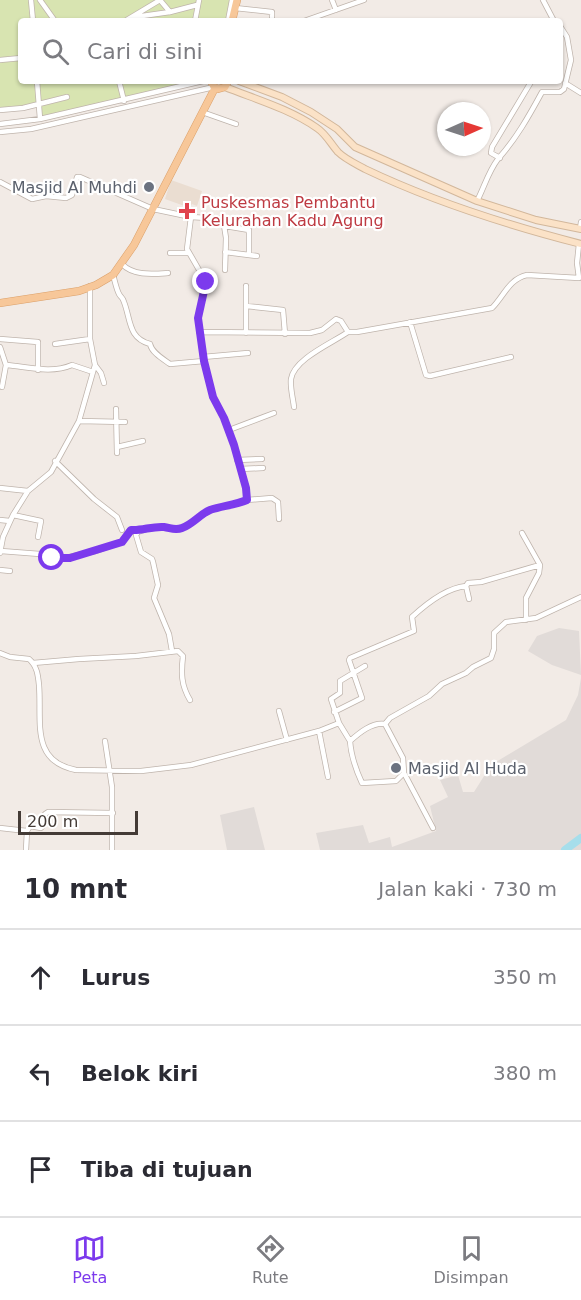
<!DOCTYPE html>
<html lang="id">
<head>
<meta charset="utf-8">
<style>
  :root { --surface:#fff; --page:#f2f2f3; --text:#2b2b33; --muted:#7c7c81; --line:#e1e1e2; --accent:#7c3aed }
  body { margin:0; font-family:"DejaVu Sans",sans-serif; background:var(--page); color:var(--text) }
  .compass { position:absolute; left:437px; top:102px; width:54px; height:54px; border-radius:50%; background:var(--surface); box-shadow:0 2px 4px #0004; rotate:87deg }
  .scale { position:absolute; left:18px; bottom:15px; width:120px; box-sizing:border-box; padding-left:6px; border:3px solid #443b36; border-top:0; font-size:16px; line-height:21px; white-space:nowrap; color:#443b36; -webkit-text-stroke:4px #fff; paint-order:stroke }
  .stop { position:absolute; width:18px; height:18px; margin:-14px; border:4px solid #7c3aed; border-radius:50%; background:#fff }
  .stop.end { background:#7c3aed; border-color:#fff; box-shadow:0 2px 6px #0008 }
  .list { margin:0; padding:0; list-style:none }
  h2 { display:flex; justify-content:space-between; align-items:center; height:78px; margin:0; padding:0 24px; font-size:26px }
  h2 small { font-size:20px; font-weight:400; color:var(--muted) }
  .list li { display:grid; grid-template-columns:39px 1fr auto; gap:18px; align-items:center; box-sizing:border-box; height:96px; padding:0 24px; border-top:2px solid var(--line) }
  .list b { display:block; font-size:22px; white-space:nowrap }
  .list em { font-size:20px; font-style:normal; color:var(--muted) }
  .icon { flex:none; width:33px; height:33px; fill:none; stroke:currentColor; stroke-width:2; stroke-linecap:round; stroke-linejoin:round }
  .map { position:relative; flex:none; width:581px; height:850px; overflow:hidden }
  .search { position:absolute; background:var(--surface); box-shadow:0 2px 4px #0004; left:18px; right:18px; top:18px; height:66px; display:flex; align-items:center; gap:15px; box-sizing:border-box; padding:0 21px; border-radius:6px; color:var(--muted); font-size:22px }
  .sheet { height:366px; background:var(--surface) }
  nav { display:flex; justify-content:space-around; align-items:center; box-sizing:border-box; height:84px; border-top:2px solid var(--line); background:var(--surface); font-size:16px; color:var(--muted) }
  nav a { display:grid; justify-items:center; gap:3px }
  nav .on { color:var(--accent) }
  .map>svg:first-child { display:block }
</style>
</head>
<body>
<div class="map">
<svg width="581" height="850" viewBox="0 0 581 850">
  <rect width="100%" height="100%" fill="#f2ebe6"/>
  <!-- industrial -->
  <path fill="#e1dbd8" d="M559,628L579,631L581,675L552,665L528,651L537,636Z
    M581,678V850H320L316,833L363,825L369,843L390,837L392,847L436,831L430,806L448,797L440,780L458,775L463,792H474L491,765L566,720L578,695Z
    M254,807L265,850H227L220,815Z"/>
  <!-- education -->
  <path fill="#eaddd1" d="M171,180L202,191L197,206L192,204L190,208L165,199Z"/>
  <!-- green -->
  <path fill="#d8e4b1" d="M0,0H232L228,21H21V81H204L40,119L39,104L0,110Z"/>
  <g fill="none" stroke-linecap="round" stroke-linejoin="round">
    <!-- river -->
    <path stroke="#a6deeb" stroke-width="8" d="M565,850L581,838"/>
    <defs>
      <path id="street" d="M31,0L33,21
        M40,0L55,21
        M160,0L170,12
        M332,0L336,10
        M543,0L554,21
        M235,8L272,12V17
        M135,17L170,12L197,5
        M125,21L160,0
        M195,21L199,0
        M228,21L232,0
        M304,21L364,0
        M0,60L21,58
        M37,81L40,119
        M119,81L124,101
        M565,83L581,93
        M0,110L23,108L67,97
        M202,112L236,124
        M0,124L40,119L203,81
        M0,132L31,129L214,87
        M500,158L491,153L492,147L531,82
        M0,182L32,199L46,196L66,198L72,195L77,177H80L153,209L191,217L223,219L226,238L225,270
        M477,201C484,188 488,172 498,159C516,139 529,116 542,92H560L564,89L571,60L567,37L560,26
        M191,217L187,249L206,282L198,318L203,357L213,397L224,418L234,445L246,487L247,500L272,498L278,502L279,519
        M225,226L249,230V254
        M580,229L581,222
        M225,252L257,256
        M170,253H188
        M122,264C133,276 153,274 168,273
        M113,275C115,281 116,288 119,294C122,299 122,296 124,302C131,320 128,338 150,344C152,353 163,359 170,364L204,361
        M579,278L577,263L579,244
        M246,286V333
        M246,306L283,310L285,334
        M410,322L426,375L430,376L511,357
        M199,332L310,333L322,330L336,319L341,321L348,332H357L492,308C504,296 509,279 527,275L579,278
        M0,339L38,342V370
        M55,344L90,339
        M0,347L6,365L2,387
        M203,357L248,353
        M6,365C29,367 51,374 72,365L93,372
        M95,365L101,373L104,383
        M294,407C293,398 290,388 291,379C294,359 332,343 348,332
        M116,409L117,453
        M79,421L125,422
        M229,430L274,413
        M117,447L143,441
        M237,460L262,459
        M55,461L94,499L117,517L122,530
        M240,469L263,468
        M0,488L28,491
        M13,515L41,521L38,537
        M0,520L10,521
        M522,533L540,565L539,573L526,598V620
        M1,551L40,554L50,558L60,559L96,551L122,542L129,531L138,532
        M0,553L3,537L13,515L28,491L51,472L79,421L95,365L90,339V286
        M0,570L10,571
        M469,599L466,586L468,583L481,582L540,565
        M172,651L169,634L154,598L158,585L153,562L152,559L141,552L136,535L138,532C146,529 156,526 165,527C170,528 174,531 179,529C190,527 197,517 207,512C219,506 234,506 247,500
        M0,653L10,657L29,659C37,666 38,675 39,685C42,721 30,761 76,770L141,771L191,765L319,731L339,723L350,741C359,733 372,722 385,724L390,718L429,696L442,684L466,673L473,667L491,658L494,649V633L506,622L536,618L581,597
        M33,663L79,659L136,656L178,651L183,656C181,673 181,685 190,700
        M279,711L287,740
        M334,712L362,698L349,660L350,658L414,631L412,617C426,604 446,588 466,586
        M339,723L331,699L340,693V681L365,666
        M319,731L328,777
        M105,741L112,787V850
        M350,741C351,756 356,770 362,783L396,781L404,773L403,758L385,724
        M404,773L433,828
        M0,828L27,831L30,826L41,828L43,826L45,814L48,812L113,813
        M26,850L27,831"/>
      <path id="secondary" d="M239,81L282,97L311,112L337,129L355,147L477,201L536,220L581,229
        M225,87C255,99 290,109 317,128C326,134 331,144 338,152C345,159 356,164 365,169C434,202 507,225 581,244"/>
      <path id="primary" d="M232,21L237,0
        M211,81L214,87L218,89L225,87L228,81
        M0,303L79,291L96,285L113,275L134,245L215,88"/>
    </defs>
    <!-- street casing -->
    <use href="#street" stroke="#bfb4ac" stroke-width="6"/>
    <!-- secondary casing -->
    <use href="#secondary" stroke="#d2b79b" stroke-width="8"/>
    <!-- primary casing -->
    <use href="#primary" stroke="#dba06a" stroke-width="8"/>
    <!-- street -->
    <use href="#street" stroke="#fff" stroke-width="4.5"/>
    <!-- secondary -->
    <use href="#secondary" stroke="#fbe2c7" stroke-width="6"/>
    <!-- primary -->
    <use href="#primary" stroke="#f7c799" stroke-width="7"/>
  </g>
  <g fill="none" stroke-linecap="round" stroke-linejoin="round">
    <!-- route -->
    <path stroke="#7c3aed" stroke-width="8" d="M52,558H70L122,542L131,530C142,531 152,526 164,527C171,528 175,531 182,528C193,524 200,514 210,510C222,506 235,505 247,500L246,488L234,445L224,418L213,397L204,361L198,318L206,282"/>
  </g>
  <!-- markers -->
  <g fill="#6b7280" stroke="#fff" stroke-width="2">
    <circle cx="149" cy="187" r="6"/>
    <circle cx="396" cy="768" r="6"/>
  </g>
  <path fill="#e0444e" stroke="#fff" stroke-width="2" d="M184 202h6v6h6v6h-6v6h-6v-6h-6v-6h6z"/>
  <g text-anchor="middle" dominant-baseline="central" stroke-width="4.5" stroke-linejoin="round" paint-order="stroke">
    <!-- worship labels -->
    <g font-size="16" fill="#5b616d" stroke="#fff" text-anchor="end">
      <text x="137" y="187">Masjid Al Muhdi</text>
      <text x="408" y="768" text-anchor="start">Masjid Al Huda</text>
    </g>
    <!-- health labels -->
    <g font-size="16" fill="#be3a42" stroke="#fff" text-anchor="start">
      <text x="201" y="202">Puskesmas Pembantu<tspan x="201" dy="18">Kelurahan Kadu Agung</tspan></text>
    </g>
  </g>
</svg>
<svg class="compass" viewBox="-18 -18 36 36"><path d="M0-13l5 13h-10z" fill="#e53935"/><path d="M0 13l5-13h-10z" fill="#7c7c81"/></svg>
<div class="scale">200 m</div>
<div class="stop" style="left:52px;top:558px"></div>
<div class="stop end" style="left:206px;top:282px"></div>
<div class="search"><svg class="icon" aria-label="search" viewBox="0 0 24 24"><circle cx="10" cy="10" r="6"/><path d="M15 15l6 6"/></svg>Cari di sini</div>
</div>
<section class="sheet">
<h2>10 mnt<small>Jalan kaki · 730 m</small></h2>
<ul class="list">
<li><svg class="icon" aria-label="ahead" viewBox="0 0 24 24"><path d="M12 20V5M6 11l6-6 6 6"/></svg><div><b>Lurus</b></div><em>350 m</em></li>
<li><svg class="icon" aria-label="left" viewBox="0 0 24 24"><path d="M17 20v-9H6M10 6l-5 5 5 5"/></svg><div><b>Belok kiri</b></div><em>380 m</em></li>
<li><svg class="icon" aria-label="arrive" viewBox="0 0 24 24"><path d="M6 21V4h12l-3 4 3 4H6"/></svg><div><b>Tiba di tujuan</b></div></li>
</ul>
</section>
<nav>
<a class="on"><svg class="icon" aria-label="map" viewBox="0 0 24 24"><path d="M3 6l6-2 6 2 6-2v14l-6 2-6-2-6 2zM9 4v14M15 6v14"/></svg>Peta</a>
<a><svg class="icon" aria-label="directions" viewBox="0 0 24 24"><path d="M12 3l9 9-9 9-9-9zM9 14v-3h6M13 9l2 2-2 2"/></svg>Rute</a>
<a><svg class="icon" aria-label="saved" viewBox="0 0 24 24"><path d="M7 4h10v16l-5-4-5 4z"/></svg>Disimpan</a>
</nav>
</body>
</html>
